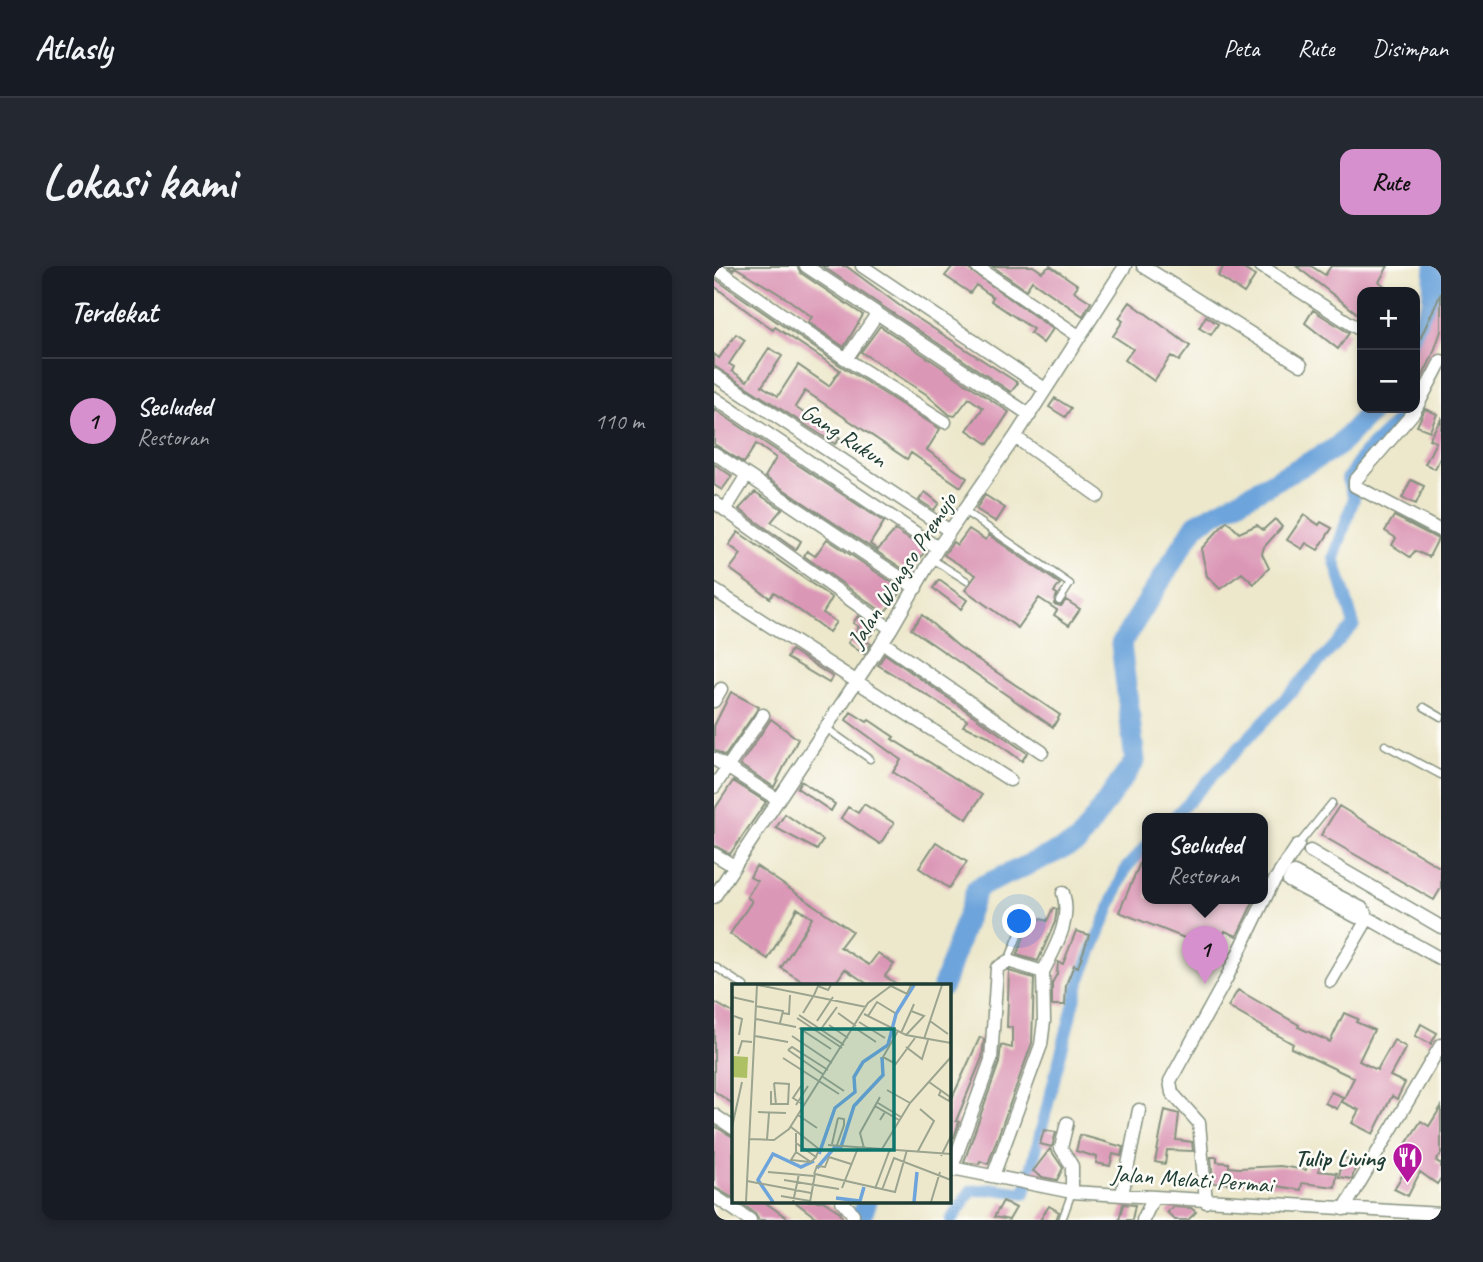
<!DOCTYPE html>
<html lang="id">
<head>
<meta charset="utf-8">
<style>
  :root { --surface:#171b24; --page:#242831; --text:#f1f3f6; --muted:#9ea1a6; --line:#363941; --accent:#d690ce }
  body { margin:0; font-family:Caveat,sans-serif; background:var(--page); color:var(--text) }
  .controls { position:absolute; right:21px; top:21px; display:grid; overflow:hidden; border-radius:14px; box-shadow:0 4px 10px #0003 }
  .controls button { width:63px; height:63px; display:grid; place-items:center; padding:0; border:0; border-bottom:2px solid var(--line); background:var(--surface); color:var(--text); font:35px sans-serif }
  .you { position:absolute; left:306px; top:656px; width:24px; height:24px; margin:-18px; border:5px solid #fff; border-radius:50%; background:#1a73e8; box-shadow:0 0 0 10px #1a73e833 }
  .badge { display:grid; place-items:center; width:46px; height:46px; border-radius:50%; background:var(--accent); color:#111; font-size:23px; font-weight:700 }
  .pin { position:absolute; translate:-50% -58px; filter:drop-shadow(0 2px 4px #0008) }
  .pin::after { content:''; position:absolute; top:37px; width:24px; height:21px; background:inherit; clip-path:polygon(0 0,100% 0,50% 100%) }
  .popup { position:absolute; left:428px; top:547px; width:126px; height:91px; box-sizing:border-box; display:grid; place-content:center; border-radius:14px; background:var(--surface); filter:drop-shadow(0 2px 5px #0005); font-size:23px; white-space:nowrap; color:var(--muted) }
  .popup b { font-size:26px; color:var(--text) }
  .popup::after { content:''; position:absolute; left:50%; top:100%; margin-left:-14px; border:14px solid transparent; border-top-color:var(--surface) }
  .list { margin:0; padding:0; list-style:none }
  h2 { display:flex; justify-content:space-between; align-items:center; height:91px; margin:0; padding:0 28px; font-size:30px }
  h2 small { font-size:23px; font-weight:400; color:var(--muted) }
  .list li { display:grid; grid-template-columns:46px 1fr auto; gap:21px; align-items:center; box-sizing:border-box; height:126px; padding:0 28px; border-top:2px solid var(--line) }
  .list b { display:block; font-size:26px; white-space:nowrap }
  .list p { margin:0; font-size:23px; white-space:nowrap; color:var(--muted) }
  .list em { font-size:23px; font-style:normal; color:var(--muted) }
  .map { position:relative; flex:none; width:727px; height:954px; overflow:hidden; border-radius:14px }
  header { display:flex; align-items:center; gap:42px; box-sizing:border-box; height:98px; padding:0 35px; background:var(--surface); border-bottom:2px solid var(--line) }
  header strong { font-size:33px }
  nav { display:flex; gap:38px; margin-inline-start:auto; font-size:24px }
  .intro { display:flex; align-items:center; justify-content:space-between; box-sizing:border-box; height:168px; padding:0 42px }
  h1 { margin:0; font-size:49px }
  .button { padding:18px 32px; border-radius:14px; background:var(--accent); color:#111; font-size:24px; font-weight:700 }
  main { display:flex; gap:42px; padding:0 42px }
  aside { flex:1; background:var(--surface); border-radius:14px; box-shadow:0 4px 10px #0003 }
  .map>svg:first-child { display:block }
</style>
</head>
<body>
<header>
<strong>Atlasly</strong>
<nav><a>Peta</a><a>Rute</a><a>Disimpan</a></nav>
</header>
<div class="intro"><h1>Lokasi kami</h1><a class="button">Rute</a></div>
<main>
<aside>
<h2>Terdekat<small></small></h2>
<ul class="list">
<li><span class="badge">1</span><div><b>Secluded</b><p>Restoran</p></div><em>110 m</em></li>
</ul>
</aside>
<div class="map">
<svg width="727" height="954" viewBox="0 0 727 954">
  <rect width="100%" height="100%" fill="#fdfcf7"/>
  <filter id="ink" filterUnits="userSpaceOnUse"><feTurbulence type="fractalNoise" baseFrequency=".0143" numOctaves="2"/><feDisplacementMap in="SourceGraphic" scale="14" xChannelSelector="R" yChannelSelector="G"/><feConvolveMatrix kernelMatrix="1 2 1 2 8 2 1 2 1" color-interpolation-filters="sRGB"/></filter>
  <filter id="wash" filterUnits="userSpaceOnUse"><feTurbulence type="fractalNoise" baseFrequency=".00686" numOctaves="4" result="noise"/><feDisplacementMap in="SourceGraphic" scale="28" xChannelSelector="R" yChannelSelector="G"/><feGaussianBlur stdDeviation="1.57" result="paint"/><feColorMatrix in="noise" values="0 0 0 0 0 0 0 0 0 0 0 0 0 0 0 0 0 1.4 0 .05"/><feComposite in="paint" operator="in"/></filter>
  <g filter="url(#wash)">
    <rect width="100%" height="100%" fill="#ede8cc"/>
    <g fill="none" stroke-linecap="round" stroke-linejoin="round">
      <!-- canal -->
      <path stroke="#6da4db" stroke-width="12" d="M459,552L640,359L620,292L640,232L633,213L648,189L696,142
        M237,954L257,925L281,923L311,927L365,717L412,602L433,579"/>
      <!-- river -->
      <path stroke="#6da4db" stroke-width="21" d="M701,74L718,38L721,0
        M229,720L263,622L364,576L421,495L407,378L482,258L623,181L660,142
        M146,954L153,935"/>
    </g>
    <g id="blocks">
      <!-- building -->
      <path fill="#db97b6" d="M14,0H83L87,7L149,49L130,81L94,56L98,51L75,34L21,1L19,4Z
        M108,0H132L197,48L304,117L297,126Z
        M239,0H250L339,63L329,77L316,67L319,63L277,35L279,31L262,19L256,27L231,10Z
        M278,0H319L328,6L336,0L364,19L360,25L377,36L369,50L318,15L312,24Z
        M510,0H525L541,10L530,27L504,10Z
        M582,0H597L611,9L617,0H674L665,16L680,26H648V42L644,48Z
        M0,12L127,100L226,163L213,184L253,212L247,221L197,187L193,193L91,125L81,141L126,172L121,178L0,100V88L5,92L22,68L31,74L15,98L20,101L18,105L33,115L55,82L68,90L48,120L64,130L84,99L115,120L126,104L61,61L59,64L45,54L0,20Z
        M727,27V65L718,91L701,126V84Z
        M416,36L476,80L465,95L457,90L440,115L411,94L419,83L399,70L409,55L405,52Z
        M599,44L635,67L624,83L591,57Z
        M492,50L504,58L497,69L485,62Z
        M166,60L295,146L274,178L253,164L269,142L255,132L241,150L236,149L212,128L147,86Z
        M341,132L357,142L351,151L335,141Z
        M0,143L170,256L156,278L164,284L181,264L212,284L198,303L201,305L198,309L51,211L62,192L42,178L30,197L0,178Z
        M711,143L723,148L716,165L703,160Z
        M727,153V190L721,203L711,198L722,176L715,173Z
        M0,198L18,210L8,224L0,219Z
        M697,214L710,220L702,238L688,232Z
        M41,226L68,243L57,256L87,275L82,284L25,243Z
        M211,226L225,237L220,244L205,234Z
        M271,229L291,242L282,256L262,243Z
        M590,249L605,259L607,256L618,262L604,284L592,277L588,283L573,274Z
        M680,250L724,273L715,291L701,285L696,291L678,279L682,272L671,265Z
        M561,253L568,261L550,281L548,288L555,302L540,318L528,307L506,323L493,310L487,283L513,255L525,267L543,259L549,264Z
        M255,263L272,274L275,269L346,318L340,326L343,328L340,338L347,340L352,334L366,343L355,359L340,349L343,344L325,332L304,362L251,324L262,309L230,289L239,276L243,279Z
        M24,266L118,332L109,347L122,356L115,366L60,326L56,332L16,303L27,288L15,279Z
        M113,273L189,324L170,347L90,290L93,285L101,290Z
        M225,314L253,334L247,343L219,322Z
        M208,349L244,380L346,449L339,461L197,363Z
        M144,350L162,363L152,375L157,378L150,388L134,377L145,361L139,357Z
        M77,384L119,411L115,417L73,392Z
        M171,388L313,487L308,495L272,469L249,460L253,454L164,399Z
        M17,426L45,441L11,490L0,484V460Z
        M137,446L153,456L155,454L180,471L178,473L268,529L253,553L179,506L187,494L132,454Z
        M57,453L84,473L60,521L26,499Z
        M19,515L52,536L16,588L0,579V544Z
        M87,515L121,538L117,545L83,522Z
        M150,538L180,557L166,578L127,552L134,541L144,547Z
        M625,540L727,602V622L720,634L607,569Z
        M71,548L109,574L103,584L62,562Z
        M222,576L253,596L235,622L205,602Z
        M433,581V632H541L523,670L511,665L503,685L405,646Z
        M42,600L138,665L126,681L155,699L164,687L180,698L171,710L184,719H155L131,703L120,719H94L67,702L98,652L83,642L54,693L16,668L38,635L33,631L43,615L36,611Z
        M339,642L343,643L341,656L324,695L303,689L318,650L333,655Z
        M362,665L375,669L370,684L364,701L360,699L352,719L351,739H338V717L343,708L344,696L349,698Z
        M295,705L320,712L318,777L274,898L266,895L265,898L250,896L285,797L287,779L298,782V761H293Z
        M524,724L585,759L584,761L616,776L630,747L644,753L642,756L660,764L645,795L663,804L680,774L692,781L676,810L691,817L683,833L678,830L659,868L638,857L645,844L628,836L640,812L577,782L579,778L514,741Z
        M0,736L19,747V838L0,825Z
        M707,758L723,767L717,778L701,770Z
        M266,771L270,773L268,792L242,855L245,856L240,871L234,872V841Z
        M617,826L629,831L623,843L611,837Z
        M727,841V888L722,895L727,898V912L723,918L706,906L694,930L680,923L703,885L692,878L707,855L715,860Z
        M451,844L465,848L462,874L478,876L479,885L453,884L451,898L441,896Z
        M0,860L19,871V932L0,921Z
        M330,864L342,866L338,881L326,878Z
        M366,869L409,881L407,890L399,888L396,900L382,897L383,891L362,885Z
        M336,883L349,902L343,914L328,911L319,905Z
        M497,891H503V896L515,897V901L525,902L566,900L592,904L595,893L606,895L605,905L623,907L621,921L588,917L587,924L551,918L499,917Z
        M628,892L643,894L638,913L625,911Z
        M23,935H49L76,954H45L41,947Z
        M80,935H109L126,946L129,954H105Z
        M289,935L302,942L295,954L280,951Z
        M409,938L421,939L418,954H405Z
        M335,940L345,946L342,954H326Z
        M458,941L477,942L482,946L474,954H461L453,946Z"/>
    </g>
  </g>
  <g filter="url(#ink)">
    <use href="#blocks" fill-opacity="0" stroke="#869280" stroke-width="2"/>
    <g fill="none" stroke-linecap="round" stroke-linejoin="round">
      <defs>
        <path id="service" d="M250,245L356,318L345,335
          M218,293L253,315
          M710,441L727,451
          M112,462L156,493
          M671,479L727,509
          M584,579L618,537
          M294,695L306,665
          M0,700L30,720
          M348,954L358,926"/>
        <path id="minor" d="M92,0L316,149
          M148,0L331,123
          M262,0L366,71
          M429,0L587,99
          M547,0L648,65
          M0,1L132,93L231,156
          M132,93L163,48
          M727,95L700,146L641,215V220L727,265
          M0,109L236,265
          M0,132L224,282
          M301,171L384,230
          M0,187L202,322
          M0,236L177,363
          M11,244L33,209
          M0,324L296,514
          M168,376L328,486
          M0,435L7,423
          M0,493L63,533
          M0,521L49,449
          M596,585L727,661
          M0,588L20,600
          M0,631L177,363L224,282L301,171L411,0
          M654,652L649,643L580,607L575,615L643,651L654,652L727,693
          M329,706C341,681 358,655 349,627
          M617,715L654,652
          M0,849L19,862
          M353,857L347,882L358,900V926
          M237,904L277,794L283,702L294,695L329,706L330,755L327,779L279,910
          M234,906L243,903L358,926L727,948
          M408,929L425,844
          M0,930L36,954
          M128,935L139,948L138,954
          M492,936L485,857L458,827L456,815L512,713L557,620L584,579
          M630,943L727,779
          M429,954L439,933"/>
      </defs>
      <!-- service casing -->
      <use href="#service" stroke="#869280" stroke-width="9"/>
      <!-- minor casing -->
      <use href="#minor" stroke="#869280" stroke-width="15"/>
      <!-- service -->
      <use href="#service" stroke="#fff" stroke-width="6"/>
      <!-- minor -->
      <use href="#minor" stroke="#fff" stroke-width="12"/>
    </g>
  </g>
  <!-- icons -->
  <defs>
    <symbol id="restaurant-pin" viewBox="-11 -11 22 30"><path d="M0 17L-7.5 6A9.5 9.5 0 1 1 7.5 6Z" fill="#b5179e" stroke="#fdfcf7"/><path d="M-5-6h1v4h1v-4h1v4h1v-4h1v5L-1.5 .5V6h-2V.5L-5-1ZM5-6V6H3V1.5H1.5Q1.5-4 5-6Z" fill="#fff"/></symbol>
  </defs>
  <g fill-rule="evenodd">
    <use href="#restaurant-pin" x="676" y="874" width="35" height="47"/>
  </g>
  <g text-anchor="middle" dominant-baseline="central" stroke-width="5" stroke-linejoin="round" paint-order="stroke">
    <!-- street labels -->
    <g font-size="24" fill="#1f3d34" stroke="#fdfcf7">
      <text transform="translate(130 169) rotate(33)">Gang Rukun</text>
      <text transform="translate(188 304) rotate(-57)">Jalan Wongso Premujo</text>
      <text transform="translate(478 913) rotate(4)">Jalan Melati Permai</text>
    </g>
    <!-- poi labels -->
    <g font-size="24" font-weight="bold" fill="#1f3d34" stroke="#fdfcf7" text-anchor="end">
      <text x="670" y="892">Tulip Living</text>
    </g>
  </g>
  <!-- overview -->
  <g transform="translate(18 718)">
    <rect width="219" height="219" fill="#ede8cc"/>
    <path d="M1,72L16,73L15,94L0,93Z" fill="#adc063"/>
    <path fill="none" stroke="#6da4db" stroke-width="3.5" d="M87,170L103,124L123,108L122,93L131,78L156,61L164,30L182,1M85,184L103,163H109L122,122L151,91L150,73M104,214L128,217L132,203M41,218L26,196L41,170L69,183L82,177M182,218L185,188"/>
    <path fill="none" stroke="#9ba48f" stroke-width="2" d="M26,1L134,23M159,2L175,10L179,1M82,11L86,2L96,6L99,1M0,13L22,18M23,22L51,27L48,39M50,29L57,30L58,11M71,29L82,11M106,29L124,42M132,30L174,51L219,59M67,31L112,61M2,32L10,35L7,51M136,32L145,18L163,29M65,34L110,64M24,35L64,43M85,37L101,13M198,37L216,50M127,38L153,54M97,41L116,54M67,44L99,65M123,44L144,58M89,45L105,23M169,49L179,27M174,51L192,32L179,27L182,20M23,52L56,58M60,52L100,79M192,55L210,1M174,63L190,75L196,56M56,66L60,63L96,86M56,66L92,91M6,70L10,57L20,58M51,74L107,110M164,80L151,73L166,47M163,81L183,54M91,93L112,107M197,98L218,113L217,117L207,111L209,106M42,99L44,121M71,99L61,114L72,121M155,106L178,119M39,107V120H56L57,100L42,99M146,119L169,133M64,121L76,102M26,128L54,129M66,131L85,144M148,136L153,128L143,122L167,136M0,143L10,98M59,143L87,165L84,173L64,159V149M17,155L42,156L57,145L136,19L160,1M35,156L37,129M64,160V168L79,178L84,173M100,160L106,134M96,161L219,170M105,161L112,141V135L106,134M132,164L128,149L148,113M150,165L178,119L219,73M186,167L202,137L188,125M64,168L59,176L78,178M209,172L219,152M36,188L82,192M82,190L85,182L93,183L97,173L119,180M52,196L107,205M15,197L79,209M110,204L126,164M143,205L158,165M150,206L162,174L219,196M49,212L78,217M14,218L25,1M61,218L67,190M78,218L83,190L163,208L175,166M199,218L208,188"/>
    <path fill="#0f766e" fill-opacity="0.15" stroke="#0f766e" stroke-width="3.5" d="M70,45H162V166H70Z"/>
    <rect width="219" height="219" fill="none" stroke="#1f3d34" stroke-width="3.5"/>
  </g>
</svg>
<div class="controls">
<button>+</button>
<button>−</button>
</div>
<div class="you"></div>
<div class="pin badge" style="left:491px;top:718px">1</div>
<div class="popup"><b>Secluded</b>Restoran</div>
</div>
</main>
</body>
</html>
